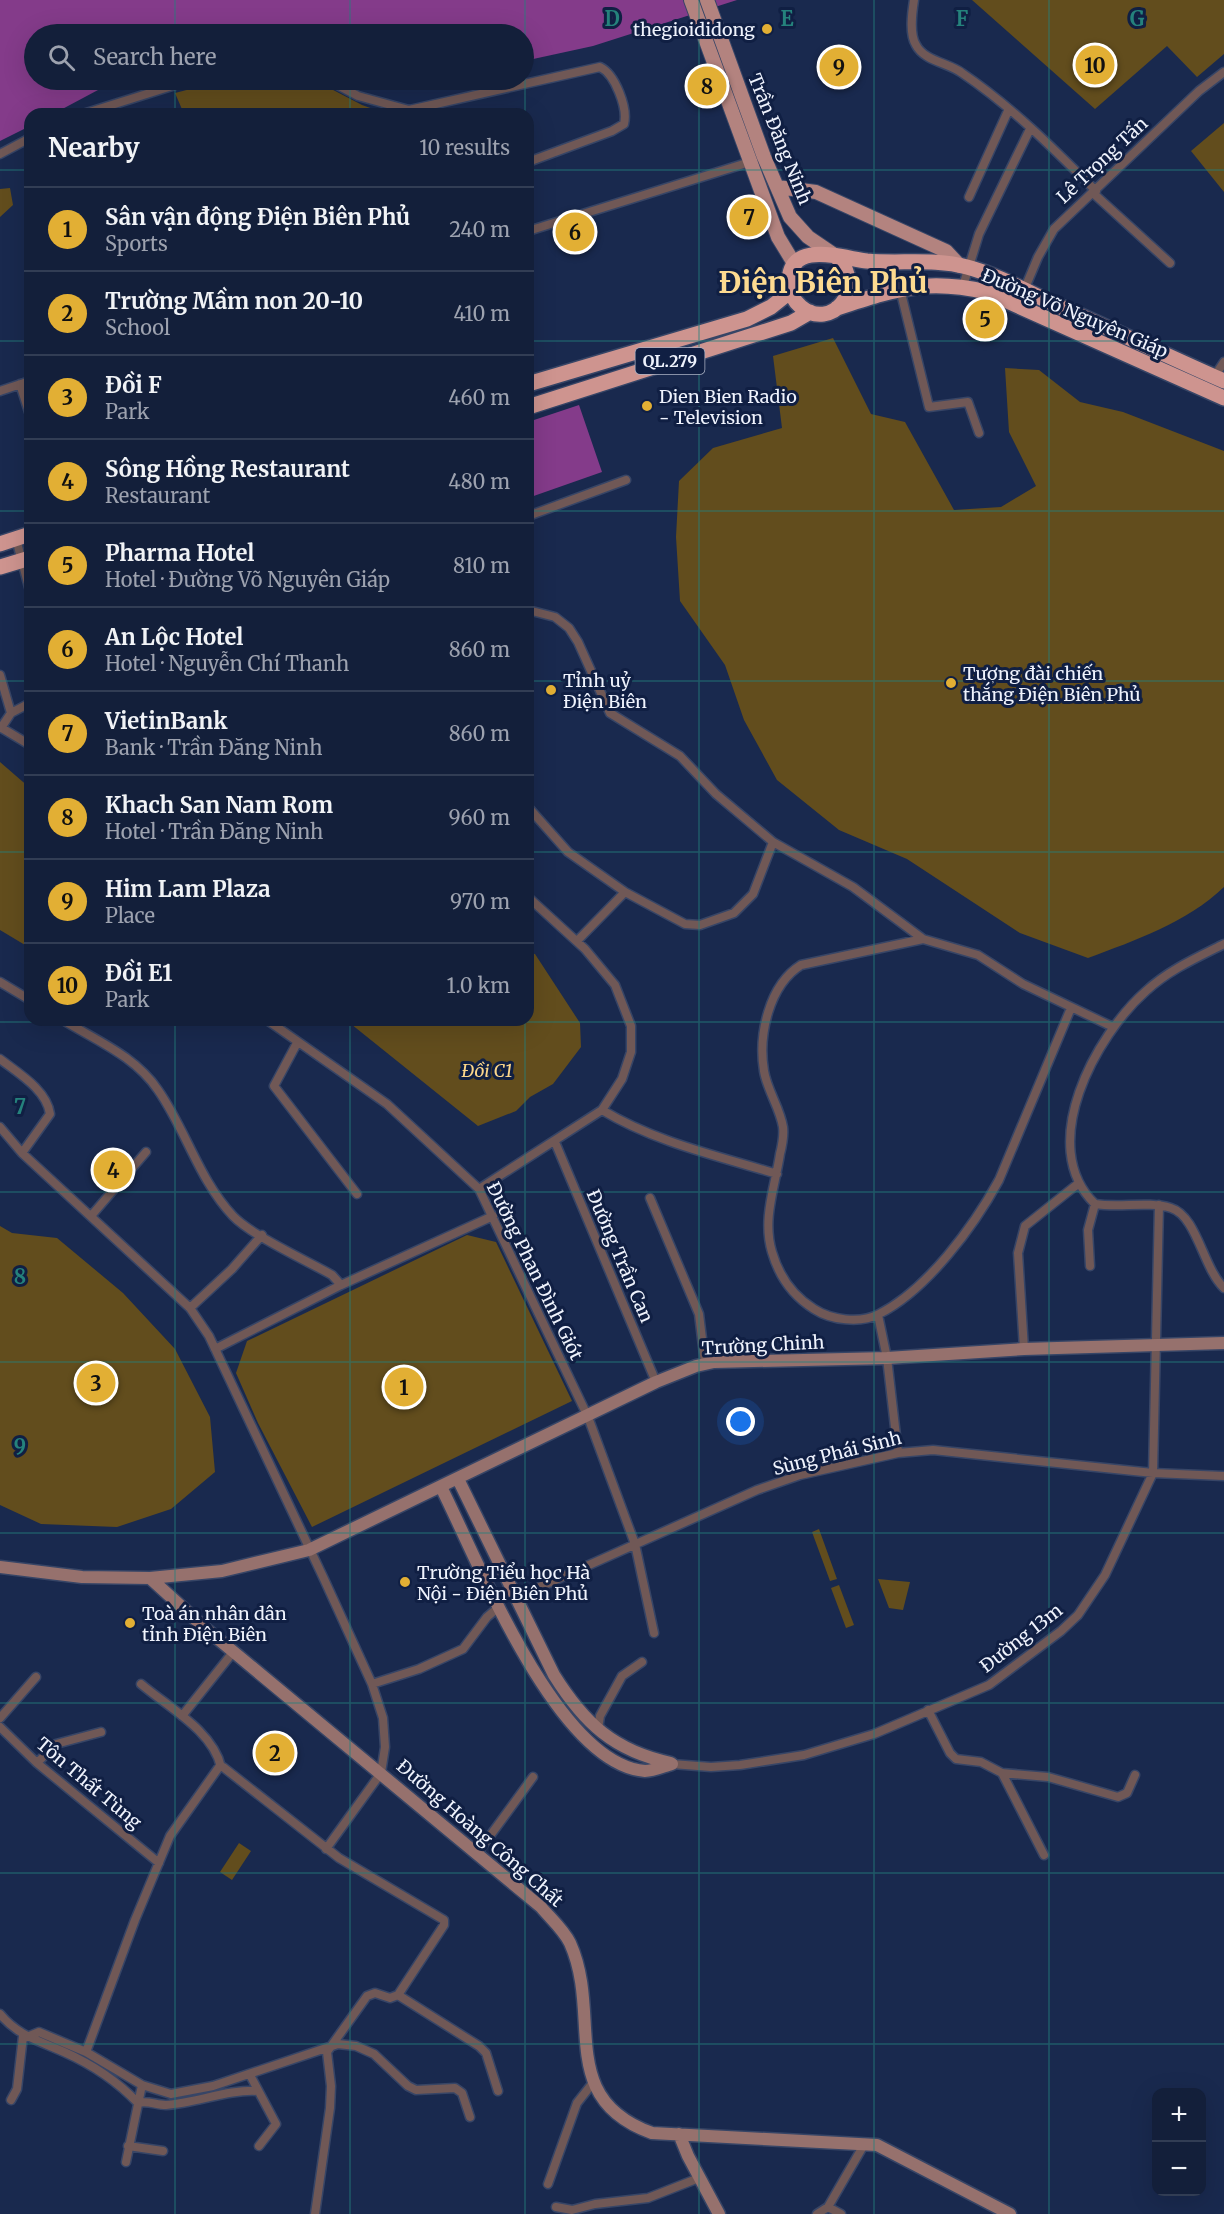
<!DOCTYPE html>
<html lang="en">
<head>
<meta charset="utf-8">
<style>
  :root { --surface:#131f3a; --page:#202c45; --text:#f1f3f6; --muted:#9da2af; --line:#323d54; --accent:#e2af34 }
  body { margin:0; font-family:Merriweather,serif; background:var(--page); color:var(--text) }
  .controls { position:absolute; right:18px; bottom:18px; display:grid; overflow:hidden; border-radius:12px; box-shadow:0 6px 24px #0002 }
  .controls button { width:54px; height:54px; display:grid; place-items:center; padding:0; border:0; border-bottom:2px solid var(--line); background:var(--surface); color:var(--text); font:30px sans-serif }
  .you { position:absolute; left:741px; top:1422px; width:21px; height:21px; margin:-15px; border:4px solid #fff; border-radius:50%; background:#1a73e8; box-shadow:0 0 0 9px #1a73e833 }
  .badge { display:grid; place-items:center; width:39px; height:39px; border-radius:50%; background:var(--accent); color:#111; font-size:20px; font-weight:700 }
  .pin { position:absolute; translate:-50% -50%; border:3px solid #fff; box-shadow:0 2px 6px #0006 }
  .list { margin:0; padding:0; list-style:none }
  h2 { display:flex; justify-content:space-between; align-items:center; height:78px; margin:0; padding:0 24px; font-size:26px }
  h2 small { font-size:20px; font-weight:400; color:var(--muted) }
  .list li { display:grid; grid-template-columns:39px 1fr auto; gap:18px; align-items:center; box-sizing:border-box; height:84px; padding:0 24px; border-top:2px solid var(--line) }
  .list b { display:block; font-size:22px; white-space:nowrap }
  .list p { margin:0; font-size:20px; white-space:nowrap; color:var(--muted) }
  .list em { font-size:20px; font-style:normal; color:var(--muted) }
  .icon { flex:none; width:33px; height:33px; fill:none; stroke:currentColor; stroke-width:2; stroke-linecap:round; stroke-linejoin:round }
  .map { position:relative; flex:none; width:1224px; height:2214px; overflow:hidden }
  .search { position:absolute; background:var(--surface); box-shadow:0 6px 24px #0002; left:24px; top:24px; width:510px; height:66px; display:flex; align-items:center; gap:15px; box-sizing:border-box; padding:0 21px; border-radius:33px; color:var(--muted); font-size:22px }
  .panel { position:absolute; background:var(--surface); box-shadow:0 6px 24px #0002; left:24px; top:108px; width:510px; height:918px; border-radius:18px }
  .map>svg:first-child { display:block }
</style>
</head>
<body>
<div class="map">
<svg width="1224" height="2214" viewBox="0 0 1224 2214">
  <rect width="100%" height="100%" fill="#19294e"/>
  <!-- green -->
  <path fill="#624d1d" d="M972,0H1224V54L1197,77L1167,46L1095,109Z
    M225,80H314L362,105L387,114H184L175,93Z
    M1224,123V192L1191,151Z
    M10,188L13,205L0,217V189Z
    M833,338L871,414L905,422L954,510L1001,507L1036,486L1009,432L1005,368L1039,370L1080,402L1123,412L1224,451V887C1186,923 1136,940 1088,958L1020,933L907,859L839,830L777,780L744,720L725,665L680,601L676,537L679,481L713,448L782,428L773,356Z
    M0,762L30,788V948L0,930Z
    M528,953L535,954L580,1023L581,1047L553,1084L530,1097L516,1111L478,1126L346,1020H528Z
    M0,1226L12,1233L57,1238L123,1293L175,1349L210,1417L215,1472L171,1509L117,1527L41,1524L0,1505Z
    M467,1235L496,1242L572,1401L312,1527L258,1423L236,1373L247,1341Z
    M819,1529L837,1579L830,1581L812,1532Z
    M878,1579L910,1582L903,1610L889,1608Z
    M839,1585L854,1625L846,1628L831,1588Z
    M239,1843L251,1851L232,1880L220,1872Z"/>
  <!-- water -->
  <path fill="#843b8a" d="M0,0H737L593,46L524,61V34H34V80H139L98,90L53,114H30V126L0,141Z
    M371,80H440L395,90Z
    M579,405L602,472L528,498V422Z"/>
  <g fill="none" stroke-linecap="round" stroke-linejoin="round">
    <defs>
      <path id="street" d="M914,0C912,13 909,34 916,45C924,61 949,63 962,73C1011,106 1054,149 1096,191
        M328,80L358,96L409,110L600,67C615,74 628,108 624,124L612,131L528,162
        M83,114L191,80
        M0,154L30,138
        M1093,193L1170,263
        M969,197L1008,111
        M528,231L750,162
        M963,286L979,234L1030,129
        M900,289L929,407L968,402L979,433
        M1017,307L1038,257L1054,229L1199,91L1224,72
        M1214,377L1224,362
        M20,384L30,415
        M0,391L30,381
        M528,516L626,480
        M16,539L30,591
        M528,610L555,617L569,628L578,642L610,713L680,756L716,794L773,842L853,887L923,939L978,955L1023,984L1113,1027
        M0,675L11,713
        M0,727L30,745
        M1,728L11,713L30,703
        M528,807L568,852L625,892L685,924L700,925L734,913L753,894L773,842
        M923,939L801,965C769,985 758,1035 764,1071C767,1090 780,1108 783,1127C784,1135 782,1146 780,1154C775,1187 762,1219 772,1252C779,1276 793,1296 814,1309C831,1320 860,1324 879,1314C927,1290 974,1226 999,1180L1071,1008
        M577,941L625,892
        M1224,944C1196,958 1169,970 1146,991C1096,1035 1035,1146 1095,1204C1120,1208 1147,1201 1171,1208C1197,1216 1203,1268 1224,1288
        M0,982L30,1000
        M63,1020C97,1041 135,1056 158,1090C186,1130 199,1180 233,1216C251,1235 307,1261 332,1275L341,1285
        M267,1020L387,1104L479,1189L588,1417L635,1544L654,1633
        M297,1043L274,1086L357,1194
        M0,1059C18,1073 47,1090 50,1114L22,1153
        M602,1110C655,1142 718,1156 777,1174
        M0,1127L22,1153L190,1308L209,1336L324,1579L372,1684L383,1718L385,1747L381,1773L326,1849
        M555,1142L656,1382
        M479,1189L602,1110L622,1079L631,1052V1026L615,985L585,949L528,897
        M650,1198L699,1314L705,1363
        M91,1216L146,1152
        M1090,1266L1088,1230L1095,1204
        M190,1308L232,1269L262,1235
        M878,1315L887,1358L898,1453
        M215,1349L341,1285L493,1216
        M1024,1349L1018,1253L1025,1226L1079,1183
        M515,1598L757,1490L800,1475L898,1453L933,1450L1153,1473L1224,1476
        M141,1684C168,1707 213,1731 221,1767
        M372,1684L419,1669L463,1649L487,1617L500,1606
        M928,1710L950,1753L956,1759L981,1762L1002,1773L1048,1777L1118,1797L1127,1793L1135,1775
        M182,1716L234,1651
        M0,1718L36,1677
        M0,1727L37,1763L159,1863
        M598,1729L600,1716L622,1676L642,1662
        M37,1763L56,1744L101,1732
        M672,1764L711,1767L740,1765L804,1755L874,1734L989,1685L1061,1631L1078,1615L1105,1575L1153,1473L1159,1205
        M1002,1773L1044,1855
        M476,1855L533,1777
        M398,1995L479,2046L486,2053L498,2091
        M0,2014C18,2036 40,2041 64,2052C91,2064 118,2082 138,2103C147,2100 156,2105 166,2105C197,2103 228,2089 258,2091
        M27,2037L39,2032L86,2052L142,2085L171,2094L213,2086L338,2044L356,2046L374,2054L408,2086L416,2090L455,2088L462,2093L470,2117
        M86,2052L135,1920L170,1836L219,1767H223L339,1858L444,1920V1925L398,1995L390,1998L375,1993L367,1996L327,2052L331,2086L330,2108L315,2214
        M250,2075L276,2124L259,2146
        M11,2100L17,2089L23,2036
        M128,2146L163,2151
        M126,2162L142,2085
        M548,2184L577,2103L592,2084
        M556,2207L572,2210L595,2204L648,2198L699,2178
        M828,2207L841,2214
        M817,2214L828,2207L865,2143"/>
      <path id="secondary" d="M458,1479L554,1675C584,1723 614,1751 671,1763
        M441,1487C477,1558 557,1765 645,1771C654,1771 664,1766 672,1764
        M0,1567L82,1577L150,1578L222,1571L309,1550L656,1382L696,1366L714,1362L887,1358L1024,1349L1224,1343
        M150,1578L206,1629L541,1907C551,1919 563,1929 570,1943C603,2016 555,2098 652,2133L877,2145L1010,2214
        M679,2134L688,2156L719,2214"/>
      <path id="primary" d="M691,0L778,237L795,265
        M707,0L764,157L790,217L808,237L836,256
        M777,187L816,192L946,251L960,266"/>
      <path id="highway" d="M836,256C869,291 830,331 801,307C794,301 789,292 789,283C789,239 842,258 867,261C900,264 934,258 967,267C997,275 1026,291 1054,304C1111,329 1167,356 1224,381
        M837,308C896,289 926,278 987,292L1224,398
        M528,384L747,319L771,307L791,291
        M528,407L791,323L810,312
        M0,544L30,534
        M0,567L30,558"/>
    </defs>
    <!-- street casing -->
    <use href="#street" stroke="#374566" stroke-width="11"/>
    <!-- secondary casing -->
    <use href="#secondary" stroke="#374566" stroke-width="15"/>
    <!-- primary casing -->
    <use href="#primary" stroke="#374566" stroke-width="16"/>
    <!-- highway casing -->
    <use href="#highway" stroke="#374566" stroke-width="18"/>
    <!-- street -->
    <use href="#street" stroke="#705856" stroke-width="8"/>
    <!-- secondary -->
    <use href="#secondary" stroke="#96716d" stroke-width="12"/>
    <!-- primary -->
    <use href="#primary" stroke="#b3837f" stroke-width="14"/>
    <!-- highway -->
    <use href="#highway" stroke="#ce948f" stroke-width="15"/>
  </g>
  <!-- grid -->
  <path fill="none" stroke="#25827c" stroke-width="1.5" stroke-opacity="0.55" d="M175,0V34M350,0V34M525,0V114M699,0V2214M874,0V2214M1049,0V2214M175,80V114M350,80V114M0,170H30M528,170H1224M0,341H30M528,341H1224M0,511H30M528,511H1224M0,681H30M528,681H1224M0,852H30M528,852H1224M175,1020V2214M350,1020V2214M525,1020V2214M0,1022H1224M0,1192H1224M0,1362H1224M0,1533H1224M0,1703H1224M0,1873H1224M0,2044H1224"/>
  <!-- markers -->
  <g fill="#e2af34" stroke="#101f43" stroke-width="2">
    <circle cx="767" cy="29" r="6"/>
    <circle cx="647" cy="406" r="6"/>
    <circle cx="951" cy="683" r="6"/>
    <circle cx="551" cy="690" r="6"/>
    <circle cx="405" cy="1582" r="6"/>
    <circle cx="130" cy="1623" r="6"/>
  </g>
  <g text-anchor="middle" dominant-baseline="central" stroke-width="6" stroke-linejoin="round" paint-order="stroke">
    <!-- shield labels -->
    <rect fill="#101f43" stroke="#acb3c5" stroke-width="1.5" x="635.5" y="348" width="69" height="26" rx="4.5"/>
    <g font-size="16" font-weight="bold" fill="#eff3fd">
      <text x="670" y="361">QL.279</text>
    </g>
    <!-- poi labels -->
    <g font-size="18" fill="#eff3fd" stroke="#101f43" text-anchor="start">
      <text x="755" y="29" text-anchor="end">thegioididong</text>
      <text x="659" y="396">Dien Bien Radio<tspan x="659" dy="21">- Television</tspan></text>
      <text x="963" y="673">Tượng đài chiến<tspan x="963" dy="21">thắng Điện Biên Phủ</tspan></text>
      <text x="563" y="680">Tỉnh uỷ<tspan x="563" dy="21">Điện Biên</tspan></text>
      <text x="417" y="1572">Trường Tiểu học Hà<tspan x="417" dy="21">Nội - Điện Biên Phủ</tspan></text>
      <text x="142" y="1613">Toà án nhân dân<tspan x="142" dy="21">tỉnh Điện Biên</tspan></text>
    </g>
    <!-- street labels -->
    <g font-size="18" fill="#eff3fd" stroke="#101f43">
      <text transform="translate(780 139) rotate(68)">Trần Đăng Ninh</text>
      <text transform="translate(1102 160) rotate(-43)">Lê Trọng Tấn</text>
      <text transform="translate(1075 313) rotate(23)">Đường Võ Nguyên Giáp</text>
      <text transform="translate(620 1256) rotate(67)">Đường Trần Can</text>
      <text transform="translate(535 1271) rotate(64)">Đường Phan Đình Giót</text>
      <text transform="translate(763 1345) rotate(-3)">Trường Chinh</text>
      <text transform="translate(837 1453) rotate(-14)">Sùng Phái Sinh</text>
      <text transform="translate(1021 1638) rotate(-38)">Đường 13m</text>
      <text transform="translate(89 1783) rotate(40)">Tôn Thất Tùng</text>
      <text transform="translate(480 1833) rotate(41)">Đường Hoàng Công Chất</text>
    </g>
    <!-- park labels -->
    <g font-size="18" font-style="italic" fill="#fdd78a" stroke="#101f43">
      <text x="487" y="1070">Đồi C1</text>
    </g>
    <!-- town labels -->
    <g font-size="30" font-weight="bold" fill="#fdda90" stroke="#101f43">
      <text x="823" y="282">Điện Biên Phủ</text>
    </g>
  </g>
  <g font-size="20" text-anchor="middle" font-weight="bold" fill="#25827c" stroke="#101f43" stroke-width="6" stroke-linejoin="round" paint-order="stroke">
    <text x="612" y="26">D</text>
    <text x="787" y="26">E</text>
    <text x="962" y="26">F</text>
    <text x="1137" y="26">G</text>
    <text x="20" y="1114">7</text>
    <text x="20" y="1284">8</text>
    <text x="20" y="1454">9</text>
  </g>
</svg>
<div class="controls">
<button>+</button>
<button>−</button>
</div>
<div class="you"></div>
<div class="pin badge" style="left:404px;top:1387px">1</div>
<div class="pin badge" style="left:275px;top:1753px">2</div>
<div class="pin badge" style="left:96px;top:1383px">3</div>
<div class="pin badge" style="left:113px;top:1170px">4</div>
<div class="pin badge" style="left:985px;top:319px">5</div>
<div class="pin badge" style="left:575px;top:232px">6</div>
<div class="pin badge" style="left:749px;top:217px">7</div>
<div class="pin badge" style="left:707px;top:86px">8</div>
<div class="pin badge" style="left:839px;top:67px">9</div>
<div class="pin badge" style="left:1095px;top:65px">10</div>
<div class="search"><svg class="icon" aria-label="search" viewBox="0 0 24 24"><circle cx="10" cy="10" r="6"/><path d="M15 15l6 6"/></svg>Search here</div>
<section class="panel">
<h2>Nearby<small>10 results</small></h2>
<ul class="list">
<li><span class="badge">1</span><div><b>Sân vận động Điện Biên Phủ</b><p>Sports</p></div><em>240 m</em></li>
<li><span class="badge">2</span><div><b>Trường Mầm non 20-10</b><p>School</p></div><em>410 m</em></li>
<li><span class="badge">3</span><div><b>Đồi F</b><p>Park</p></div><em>460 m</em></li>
<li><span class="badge">4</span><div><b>Sông Hồng Restaurant</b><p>Restaurant</p></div><em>480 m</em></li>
<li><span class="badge">5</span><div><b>Pharma Hotel</b><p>Hotel · Đường Võ Nguyên Giáp</p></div><em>810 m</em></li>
<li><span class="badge">6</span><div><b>An Lộc Hotel</b><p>Hotel · Nguyễn Chí Thanh</p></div><em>860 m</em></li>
<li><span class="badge">7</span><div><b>VietinBank</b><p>Bank · Trần Đăng Ninh</p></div><em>860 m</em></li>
<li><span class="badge">8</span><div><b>Khach San Nam Rom</b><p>Hotel · Trần Đăng Ninh</p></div><em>960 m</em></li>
<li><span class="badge">9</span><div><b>Him Lam Plaza</b><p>Place</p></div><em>970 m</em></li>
<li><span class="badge">10</span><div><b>Đồi E1</b><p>Park</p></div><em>1.0 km</em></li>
</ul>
</section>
</div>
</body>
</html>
